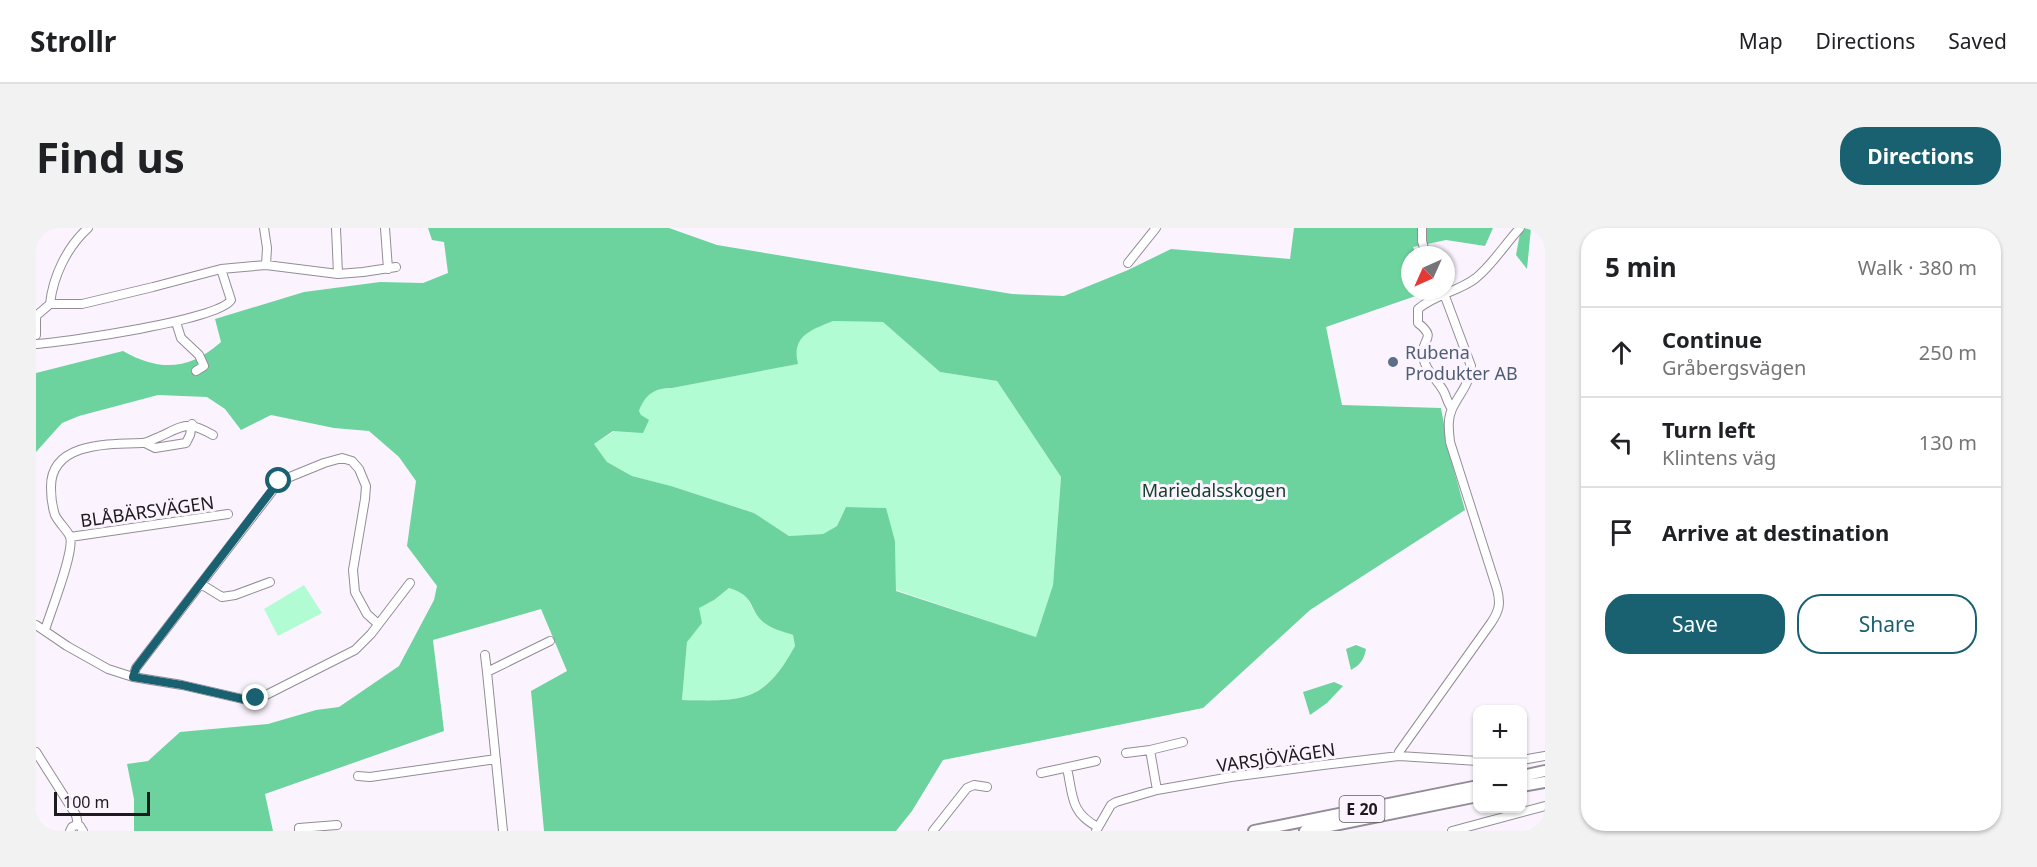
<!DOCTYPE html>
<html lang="en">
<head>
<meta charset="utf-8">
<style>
  :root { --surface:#fff; --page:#f2f2f2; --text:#202124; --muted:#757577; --line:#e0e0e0; --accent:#196170 }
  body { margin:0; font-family:"Noto Sans",sans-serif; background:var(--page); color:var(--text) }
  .controls { position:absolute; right:18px; bottom:18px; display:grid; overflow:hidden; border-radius:12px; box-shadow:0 2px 4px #0004 }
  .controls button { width:54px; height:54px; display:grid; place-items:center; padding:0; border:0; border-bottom:2px solid var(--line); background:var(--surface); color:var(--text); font:30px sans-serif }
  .compass { position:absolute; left:1365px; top:18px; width:54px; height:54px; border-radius:50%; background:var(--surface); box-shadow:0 2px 4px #0004; rotate:225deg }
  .scale { position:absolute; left:18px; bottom:15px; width:96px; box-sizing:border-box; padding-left:6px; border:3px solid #1d1b1f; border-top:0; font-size:16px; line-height:21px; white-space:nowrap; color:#1d1b1f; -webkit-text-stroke:4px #fbf4fe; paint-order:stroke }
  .stop { position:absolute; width:18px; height:18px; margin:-14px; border:4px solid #196170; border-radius:50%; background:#fff }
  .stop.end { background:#196170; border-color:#fff; box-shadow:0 2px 6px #0008 }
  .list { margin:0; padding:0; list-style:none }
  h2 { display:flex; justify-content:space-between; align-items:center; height:78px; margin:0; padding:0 24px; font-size:26px }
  h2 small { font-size:20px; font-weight:400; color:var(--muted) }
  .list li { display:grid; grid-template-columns:39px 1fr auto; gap:18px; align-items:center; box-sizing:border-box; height:90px; padding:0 24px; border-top:2px solid var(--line) }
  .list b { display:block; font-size:22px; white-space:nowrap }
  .list p { margin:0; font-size:20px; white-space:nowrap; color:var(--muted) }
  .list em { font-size:20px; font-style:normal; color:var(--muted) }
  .actions { display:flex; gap:12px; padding:18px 24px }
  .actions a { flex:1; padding:14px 0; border:2px solid var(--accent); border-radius:24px; text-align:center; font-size:21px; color:var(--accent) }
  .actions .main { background:var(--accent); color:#fff }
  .icon { flex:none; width:33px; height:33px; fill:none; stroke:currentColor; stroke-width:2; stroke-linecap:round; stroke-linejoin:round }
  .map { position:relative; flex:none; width:1509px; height:603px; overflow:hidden; border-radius:24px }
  header { display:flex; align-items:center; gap:36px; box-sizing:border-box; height:84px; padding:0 30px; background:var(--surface); border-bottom:2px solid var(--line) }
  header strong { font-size:28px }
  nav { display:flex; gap:33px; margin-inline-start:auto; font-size:21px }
  .intro { display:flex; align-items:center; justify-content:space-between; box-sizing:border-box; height:144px; padding:0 36px }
  h1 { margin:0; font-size:42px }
  .button { padding:15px 27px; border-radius:24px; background:var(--accent); color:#fff; font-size:21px; font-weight:700 }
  main { display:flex; gap:36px; padding:0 36px }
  aside { flex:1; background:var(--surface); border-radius:24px; box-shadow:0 2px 4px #0004 }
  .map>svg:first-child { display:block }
</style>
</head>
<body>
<header>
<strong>Strollr</strong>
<nav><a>Map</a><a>Directions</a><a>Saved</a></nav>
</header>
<div class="intro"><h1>Find us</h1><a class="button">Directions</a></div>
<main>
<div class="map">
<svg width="1509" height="603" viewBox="0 0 1509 603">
  <rect width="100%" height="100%" fill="#fbf4fe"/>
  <!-- green -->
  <path fill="#b1fcd2" d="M797,93L847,94L904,144L961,153L1025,249L1017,357L1000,409L860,362L859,313L849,280L810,279L801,298L787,306L753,308L718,285L635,258L596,248L571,234L558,216L605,187L603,183C609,167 618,160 636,160L761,136C761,132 759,127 759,122C761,105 784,98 797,93Z
    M268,357L286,385L242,408L228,381Z
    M693,360C718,367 709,374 723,389C731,397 746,404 757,407L759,418C727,476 707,473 646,472L651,413L666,395L662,380L678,372Z"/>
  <!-- forest -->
  <path fill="#6cd39e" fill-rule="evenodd" d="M392,0H633L681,17L976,66L1028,68L1092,42L1135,21L1254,31L1258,0H1457L1449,18L1410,12L1377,19L1381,27H1374V63H1394L1290,99L1306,177L1405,180L1414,228L1429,282L1274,382L1167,480L907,532L876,583L860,603H508L495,463L531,443L505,381L397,412L408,503L229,566L237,603H98V571L91,536L112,533L144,504L232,496L280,482L303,479L363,438L398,372L401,358L371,318L380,253L363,229L333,203L298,200L235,187L205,202L189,181L171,169L122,167L43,188L26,195L0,224V145L87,123C124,144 153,142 185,114L179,91L268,64L344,54L387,55L412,45L408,14L396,12ZM797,93L847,94L904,144L961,153L1025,249L1017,357L1000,409L860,363L859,313L850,280L810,279L801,298L787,306L753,308L718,285L635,258L596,248L571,234L558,216L577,203L607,205L613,192L605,187L603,183C609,167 618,160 636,160L762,136C755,108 775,102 797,93ZM693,360C721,368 711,382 730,396C737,401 748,404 757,407L759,418C727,476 707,473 646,472L651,414L666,395L663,380L678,372Z
    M1485,0H1495L1491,41L1480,27Z
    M1320,417L1330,421C1328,432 1324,437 1315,442L1310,421Z
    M1298,454L1307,458L1291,475L1274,487L1267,464Z"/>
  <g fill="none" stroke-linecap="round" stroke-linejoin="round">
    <defs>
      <path id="minor" d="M228,0L231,20L230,37
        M300,0L302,46
        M349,0L352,41
        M1386,0V13L1390,27
        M1092,35L1120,0
        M14,76H46L117,59L185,41L230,37L302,46L327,44L360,39
        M140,94L145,110L163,127L168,138L160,143
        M0,107V88L14,76C17,48 31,19 52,0
        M0,116C30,114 183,92 195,72L185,41
        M1416,181C1412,176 1411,170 1408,164C1402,152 1388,142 1387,127C1385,110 1402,111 1382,95V81C1399,66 1422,64 1440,50C1457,36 1469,16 1484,0
        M109,215L119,220L150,215L154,207L156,196
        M34,309L192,286
        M165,356L186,369L199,367L234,354
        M0,397L31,418L72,441L97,449L146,457L211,472L230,467L319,422L335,406L374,355
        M9,402C14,385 39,323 34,309C33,304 22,294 19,287C16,278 15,269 15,260C14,214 73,216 106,215C112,215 117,211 123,209C149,197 151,192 177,207
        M449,427L451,444
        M97,449L100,440L244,253L288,235L306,230L316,233L323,241L330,258L329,271L317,342L319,364L331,386L342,396
        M1114,522L1121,562
        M0,524L40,587L42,597
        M1090,525L1114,522L1147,514
        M1363,528V524L1455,395C1463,383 1465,376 1461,361L1414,214C1413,203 1411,192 1416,181C1423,166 1434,156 1435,138L1407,63
        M1486,532L1509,528
        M1031,540C1037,567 1034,585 1062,599
        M1005,545L1060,533
        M322,548L334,549L460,531
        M34,603L36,599L40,597L44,598L47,603
        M263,603V600L301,597
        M467,603L451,444L514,413
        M897,603L931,560L938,557L951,559
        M1060,603L1075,577L1080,574L1121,562L1195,549L1287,537L1363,528L1442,533
        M1416,603L1509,578"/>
      <path id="highway" d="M1486,548L1509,543
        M1486,558L1509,554
        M1218,603L1442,558
        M1269,603L1442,568"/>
    </defs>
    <!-- minor casing -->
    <use href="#minor" stroke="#938c97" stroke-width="10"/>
    <!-- highway casing -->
    <use href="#highway" stroke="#938c97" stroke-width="14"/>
    <!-- minor -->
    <use href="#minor" stroke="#fff" stroke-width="8"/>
    <!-- highway -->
    <use href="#highway" stroke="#fff" stroke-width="10"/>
  </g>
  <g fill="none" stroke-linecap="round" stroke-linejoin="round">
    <!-- route -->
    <path stroke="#196170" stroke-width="8" d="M220,470L211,472L146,457L97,449L100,440L243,253"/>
  </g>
  <!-- markers -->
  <circle fill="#5c6f8a" stroke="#fbf4fe" stroke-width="2" cx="1357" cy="134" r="6"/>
  <g text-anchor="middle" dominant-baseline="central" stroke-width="6" stroke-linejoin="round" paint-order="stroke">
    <!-- shield labels -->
    <rect fill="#fbf4fe" stroke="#605c62" stroke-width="1.5" x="1303.5" y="568" width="45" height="26" rx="4.5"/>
    <g font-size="16" font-weight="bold" fill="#1d1b1f">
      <text x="1326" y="581">E 20</text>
    </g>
    <!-- service labels -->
    <g font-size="18" fill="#4e5e75" stroke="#fbf4fe" text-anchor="start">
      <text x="1369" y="124">Rubena<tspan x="1369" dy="21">Produkter AB</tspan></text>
    </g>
    <!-- park labels -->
    <g font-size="18" fill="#14402b" stroke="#fbf4fe">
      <text x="1178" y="262">Mariedalsskogen</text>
    </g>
    <!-- street labels -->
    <g font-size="18" fill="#1d1b1f" stroke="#fbf4fe">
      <text transform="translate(111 283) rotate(-8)">BLÅBÄRSVÄGEN</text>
      <text transform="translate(1240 529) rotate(-8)">VARSJÖVÄGEN</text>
    </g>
  </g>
</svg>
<div class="controls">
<button>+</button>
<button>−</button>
</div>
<svg class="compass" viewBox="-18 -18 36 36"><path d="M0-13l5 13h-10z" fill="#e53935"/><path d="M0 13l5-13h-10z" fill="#757577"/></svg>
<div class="scale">100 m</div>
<div class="stop" style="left:243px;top:253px"></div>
<div class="stop end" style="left:220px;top:470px"></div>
</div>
<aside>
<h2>5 min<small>Walk · 380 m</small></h2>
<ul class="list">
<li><svg class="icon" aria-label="ahead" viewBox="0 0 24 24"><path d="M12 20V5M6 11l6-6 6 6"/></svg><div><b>Continue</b><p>Gråbergsvägen</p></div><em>250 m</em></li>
<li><svg class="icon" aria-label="left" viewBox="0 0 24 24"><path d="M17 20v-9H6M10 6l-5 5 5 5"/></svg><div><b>Turn left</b><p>Klintens väg</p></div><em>130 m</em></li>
<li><svg class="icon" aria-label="arrive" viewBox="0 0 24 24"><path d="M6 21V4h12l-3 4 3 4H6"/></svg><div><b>Arrive at destination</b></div></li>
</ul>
<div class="actions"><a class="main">Save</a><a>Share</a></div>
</aside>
</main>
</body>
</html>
